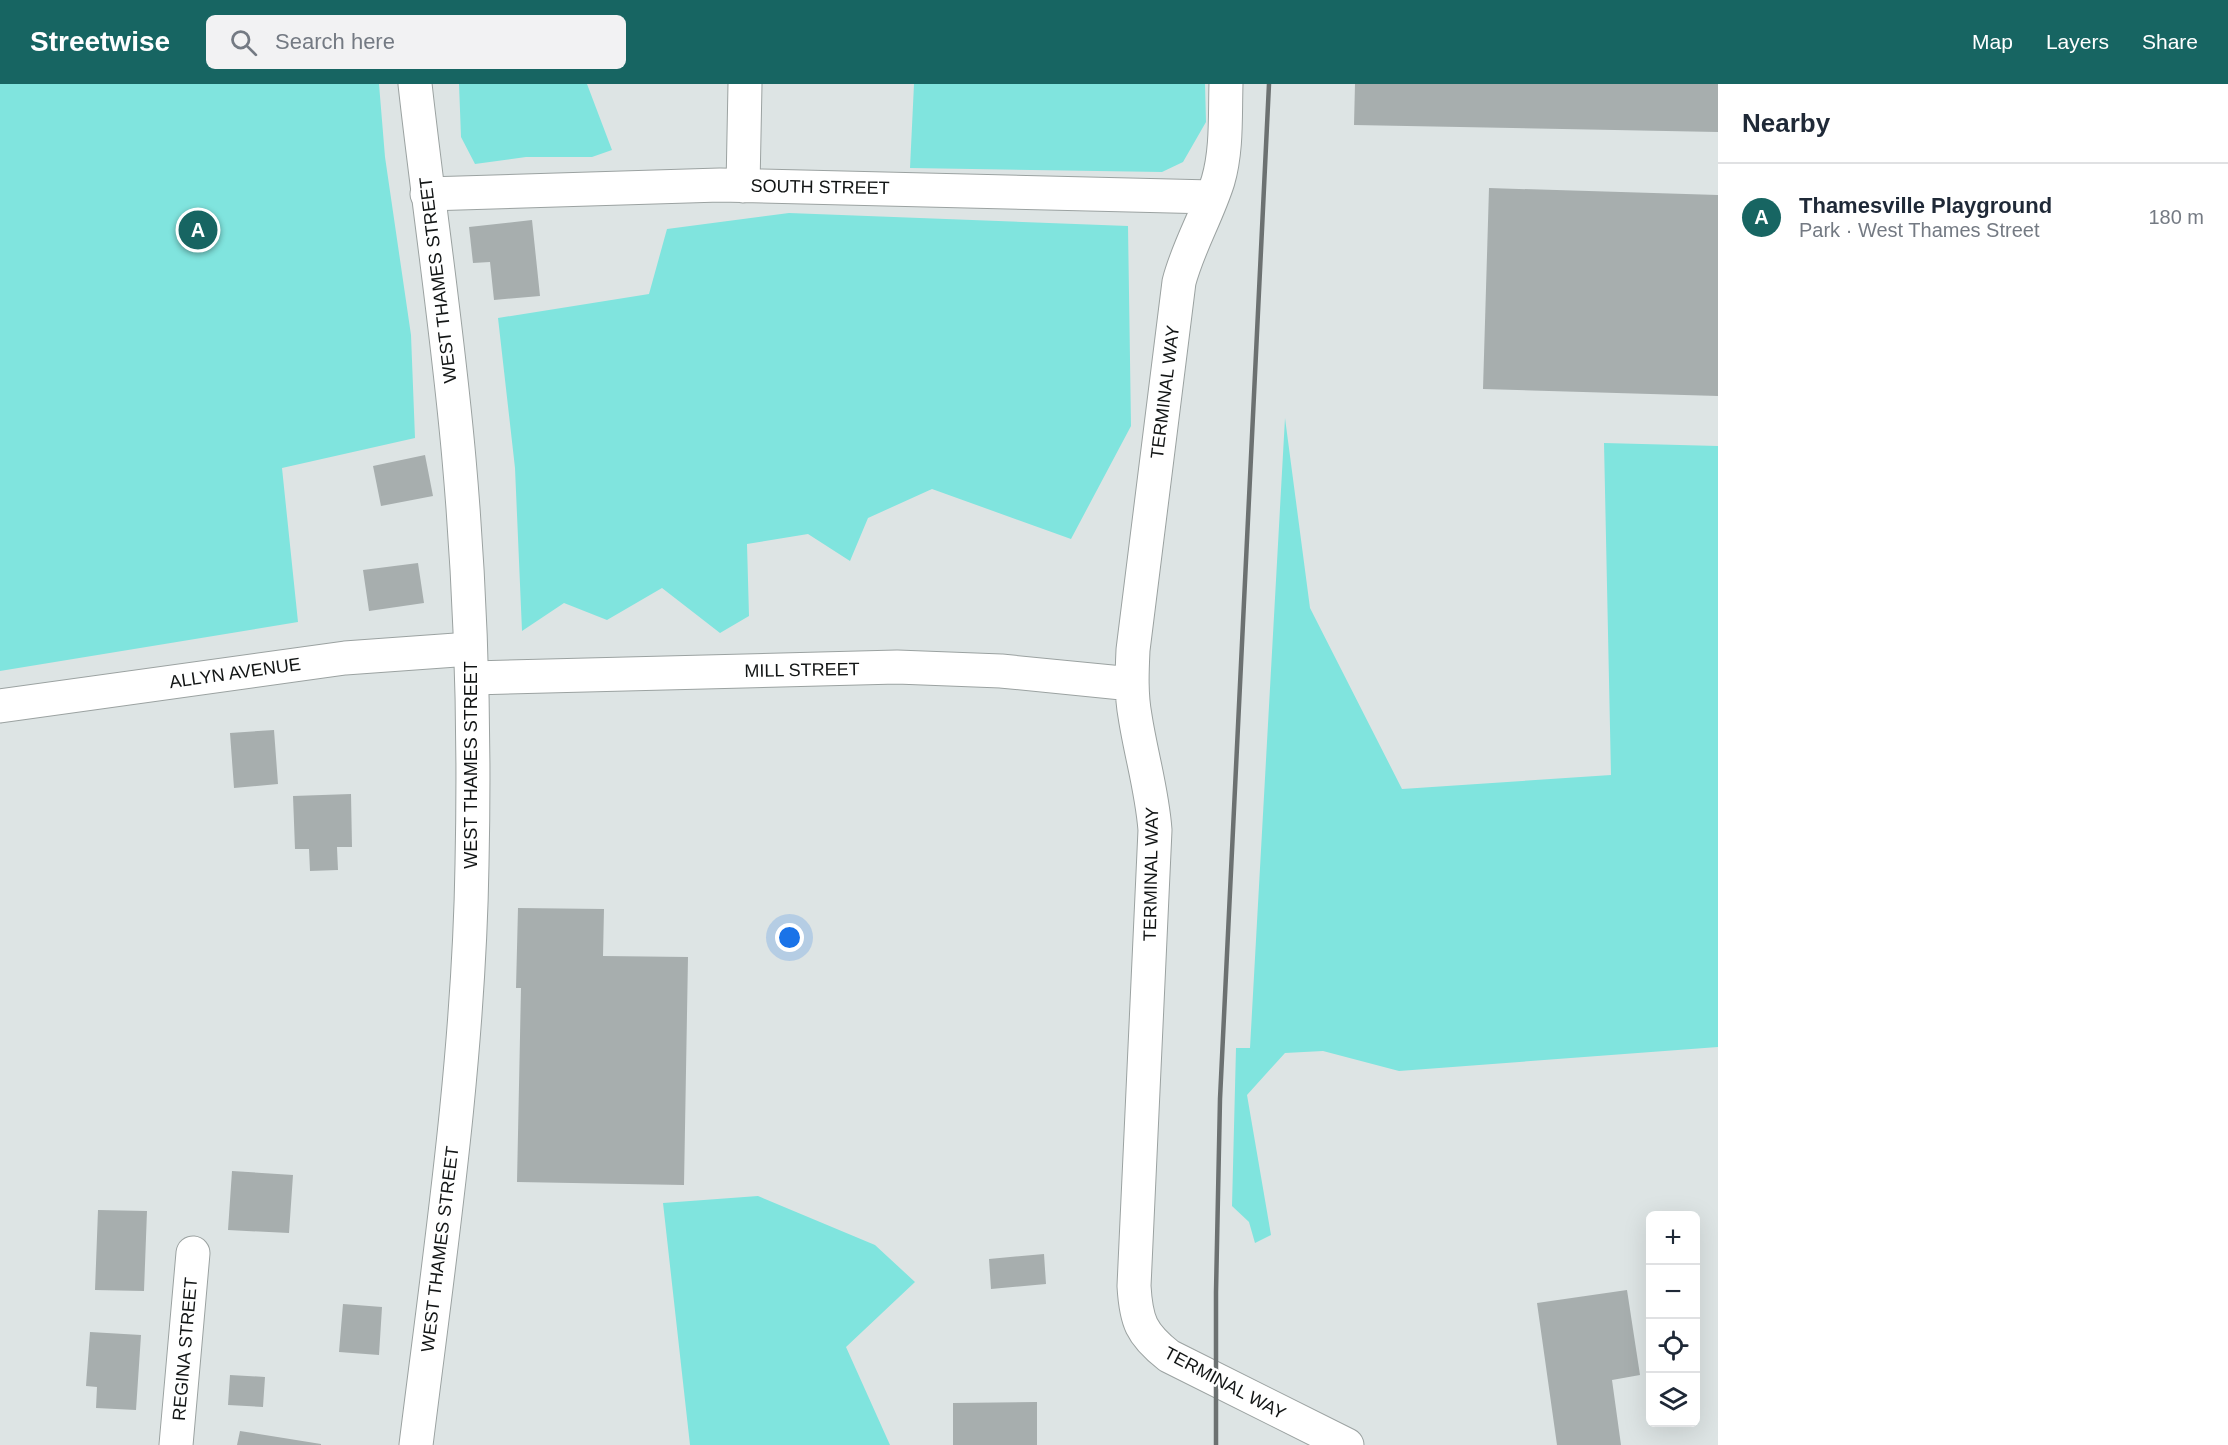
<!DOCTYPE html>
<html lang="en">
<head>
<meta charset="utf-8">
<style>
  :root { --surface:#fff; --page:#f2f2f3; --text:#1f2937; --muted:#747a83; --line:#e0e1e3; --accent:#176562 }
  body { margin:0; font-family:Helvetica,sans-serif; background:var(--page); color:var(--text) }
  .controls { position:absolute; right:18px; bottom:18px; display:grid; overflow:hidden; border-radius:9px; box-shadow:0 6px 24px #0002 }
  .controls button { width:54px; height:54px; display:grid; place-items:center; padding:0; border:0; border-bottom:2px solid var(--line); background:var(--surface); color:var(--text); font:30px sans-serif }
  .you { position:absolute; left:790px; top:854px; width:21px; height:21px; margin:-15px; border:4px solid #fff; border-radius:50%; background:#1a73e8; box-shadow:0 0 0 9px #1a73e833 }
  .badge { display:grid; place-items:center; width:39px; height:39px; border-radius:50%; background:var(--accent); color:#fff; font-size:20px; font-weight:700 }
  .pin { position:absolute; translate:-50% -50%; border:3px solid #fff; box-shadow:0 2px 6px #0006 }
  .list { margin:0; padding:0; list-style:none }
  h2 { display:flex; justify-content:space-between; align-items:center; height:78px; margin:0; padding:0 24px; font-size:26px }
  h2 small { font-size:20px; font-weight:400; color:var(--muted) }
  .list li { display:grid; grid-template-columns:39px 1fr auto; gap:18px; align-items:center; box-sizing:border-box; height:108px; padding:0 24px; border-top:2px solid var(--line) }
  .list b { display:block; font-size:22px; white-space:nowrap }
  .list p { margin:0; font-size:20px; white-space:nowrap; color:var(--muted) }
  .list em { font-size:20px; font-style:normal; color:var(--muted) }
  .icon { flex:none; width:33px; height:33px; fill:none; stroke:currentColor; stroke-width:2; stroke-linecap:round; stroke-linejoin:round }
  .map { position:relative; flex:none; width:1718px; height:1361px; overflow:hidden }
  header { display:flex; align-items:center; gap:36px; box-sizing:border-box; height:84px; padding:0 30px; background:var(--accent); color:#fff }
  header strong { font-size:28px }
  nav { display:flex; gap:33px; margin-inline-start:auto; font-size:21px }
  .search { width:420px; height:54px; background:var(--page); display:flex; align-items:center; gap:15px; box-sizing:border-box; padding:0 21px; border-radius:9px; color:var(--muted); font-size:22px }
  main { display:flex }
  aside { flex:1; background:var(--surface) }
  .map>svg:first-child { display:block }
</style>
</head>
<body>
<header>
<strong>Streetwise</strong>
<div class="search"><svg class="icon" aria-label="search" viewBox="0 0 24 24"><circle cx="10" cy="10" r="6"/><path d="M15 15l6 6"/></svg>Search here</div>
<nav><a>Map</a><a>Layers</a><a>Share</a></nav>
</header>
<main>
<div class="map">
<svg width="1718" height="1361" viewBox="0 0 1718 1361">
  <rect width="100%" height="100%" fill="#dde4e4"/>
  <!-- green -->
  <path fill="#80e4de" d="M0,0H379L385,73L411,251L415,354L282,384L298,538L0,587Z
    M459,0H587L612,66L592,73H526L475,80L461,53Z
    M914,0H1205L1206,38L1183,78L1162,88L910,84Z
    M789,129L1128,142L1131,342L1071,455L932,405L868,434L850,477L808,450L747,460L749,532L720,549L662,504L607,536L564,519L522,547L515,384L498,234L649,210L667,145Z
    M1285,334L1310,524L1402,705L1611,691L1604,359L1718,362V963L1399,987L1323,967L1285,969L1247,1011L1271,1151L1255,1159L1249,1138L1232,1122L1236,964H1250Z
    M758,1112L875,1161L915,1198L846,1263L890,1361H690L663,1119Z"/>
  <!-- building -->
  <path fill="#a7aeae" d="M1355,0H1718V48L1354,41Z
    M1489,104L1718,111V312L1483,305Z
    M532,136L540,212L494,216L490,178L473,179L469,143Z
    M425,371L433,412L381,422L373,382Z
    M418,479L424,519L369,527L363,486Z
    M274,646L278,700L234,704L230,649Z
    M351,710L352,763H337L338,786L310,787L309,765H295L293,712Z
    M518,824L604,825L603,872L688,873L684,1101L517,1098L521,904H516Z
    M232,1087L293,1091L289,1149L228,1146Z
    M98,1126L147,1127L144,1207L95,1206Z
    M1044,1170L1046,1200L991,1205L989,1175Z
    M1627,1206L1640,1291L1612,1296L1621,1361H1557L1537,1219Z
    M343,1220L382,1223L379,1271L339,1268Z
    M90,1248L141,1251L136,1326L96,1324L97,1303L86,1302Z
    M230,1291L265,1293L263,1323L228,1321Z
    M1037,1318V1361H953V1319Z
    M240,1347L321,1360V1361H237Z"/>
  <g fill="none" stroke-linecap="round" stroke-linejoin="round">
    <defs>
      <path id="minor" d="M1226,0C1225,32 1227,66 1218,97C1207,132 1188,163 1179,198L1133,566C1132,588 1131,610 1135,632C1141,671 1152,706 1155,746L1134,1202C1136,1237 1141,1250 1169,1272L1347,1361
        M743,102L745,0
        M427,110L720,101L1212,113
        M472,594L897,583L1001,587L1132,600
        M0,622L345,574L470,565
        M176,1361L193,1169"/>
      <path id="major" d="M415,0C429,125 448,250 459,375C471,510 475,645 472,780C469,974 440,1168 416,1361"/>
    </defs>
    <!-- minor casing -->
    <use href="#minor" stroke="#9ba2a1" stroke-width="35"/>
    <!-- major casing -->
    <use href="#major" stroke="#9ba2a1" stroke-width="35"/>
    <!-- minor -->
    <use href="#minor" stroke="#fff" stroke-width="33"/>
    <!-- major -->
    <use href="#major" stroke="#fff" stroke-width="33"/>
    <!-- rail -->
    <path stroke="#6c7171" stroke-width="4.5" d="M1216,1361V1208L1220,1015L1269,0"/>
  </g>
  <g text-anchor="middle" dominant-baseline="central" stroke-width="5" stroke-linejoin="round" paint-order="stroke">
    <!-- street labels -->
    <g font-size="18" fill="#121515" stroke="#fff">
      <text transform="translate(820 103) rotate(1)">SOUTH STREET</text>
      <text transform="translate(438 196) rotate(-97)">WEST THAMES STREET</text>
      <text transform="translate(1165 308) rotate(-83)">TERMINAL WAY</text>
      <text transform="translate(802 586) rotate(-1)">MILL STREET</text>
      <text transform="translate(235 589) rotate(-8)">ALLYN AVENUE</text>
      <text transform="translate(471 681) rotate(-90)">WEST THAMES STREET</text>
      <text transform="translate(1151 790) rotate(-89)">TERMINAL WAY</text>
      <text transform="translate(440 1165) rotate(-83)">WEST THAMES STREET</text>
      <text transform="translate(185 1265) rotate(-85)">REGINA STREET</text>
      <text transform="translate(1225 1299) rotate(28)">TERMINAL WAY</text>
    </g>
  </g>
</svg>
<div class="controls">
<button>+</button>
<button>−</button>
<button><svg class="icon" aria-label="locate" viewBox="0 0 24 24"><circle cx="12" cy="12" r="6"/><path d="M12 2v4M12 18v4M2 12h4M18 12h4"/></svg></button>
<button><svg class="icon" aria-label="layers" viewBox="0 0 24 24"><path d="M12 4l9 5-9 5-9-5zM3 14l9 5 9-5"/></svg></button>
</div>
<div class="you"></div>
<div class="pin badge" style="left:198px;top:146px">A</div>
</div>
<aside>
<h2>Nearby<small></small></h2>
<ul class="list">
<li><span class="badge">A</span><div><b>Thamesville Playground</b><p>Park · West Thames Street</p></div><em>180 m</em></li>
</ul>
</aside>
</main>
</body>
</html>
